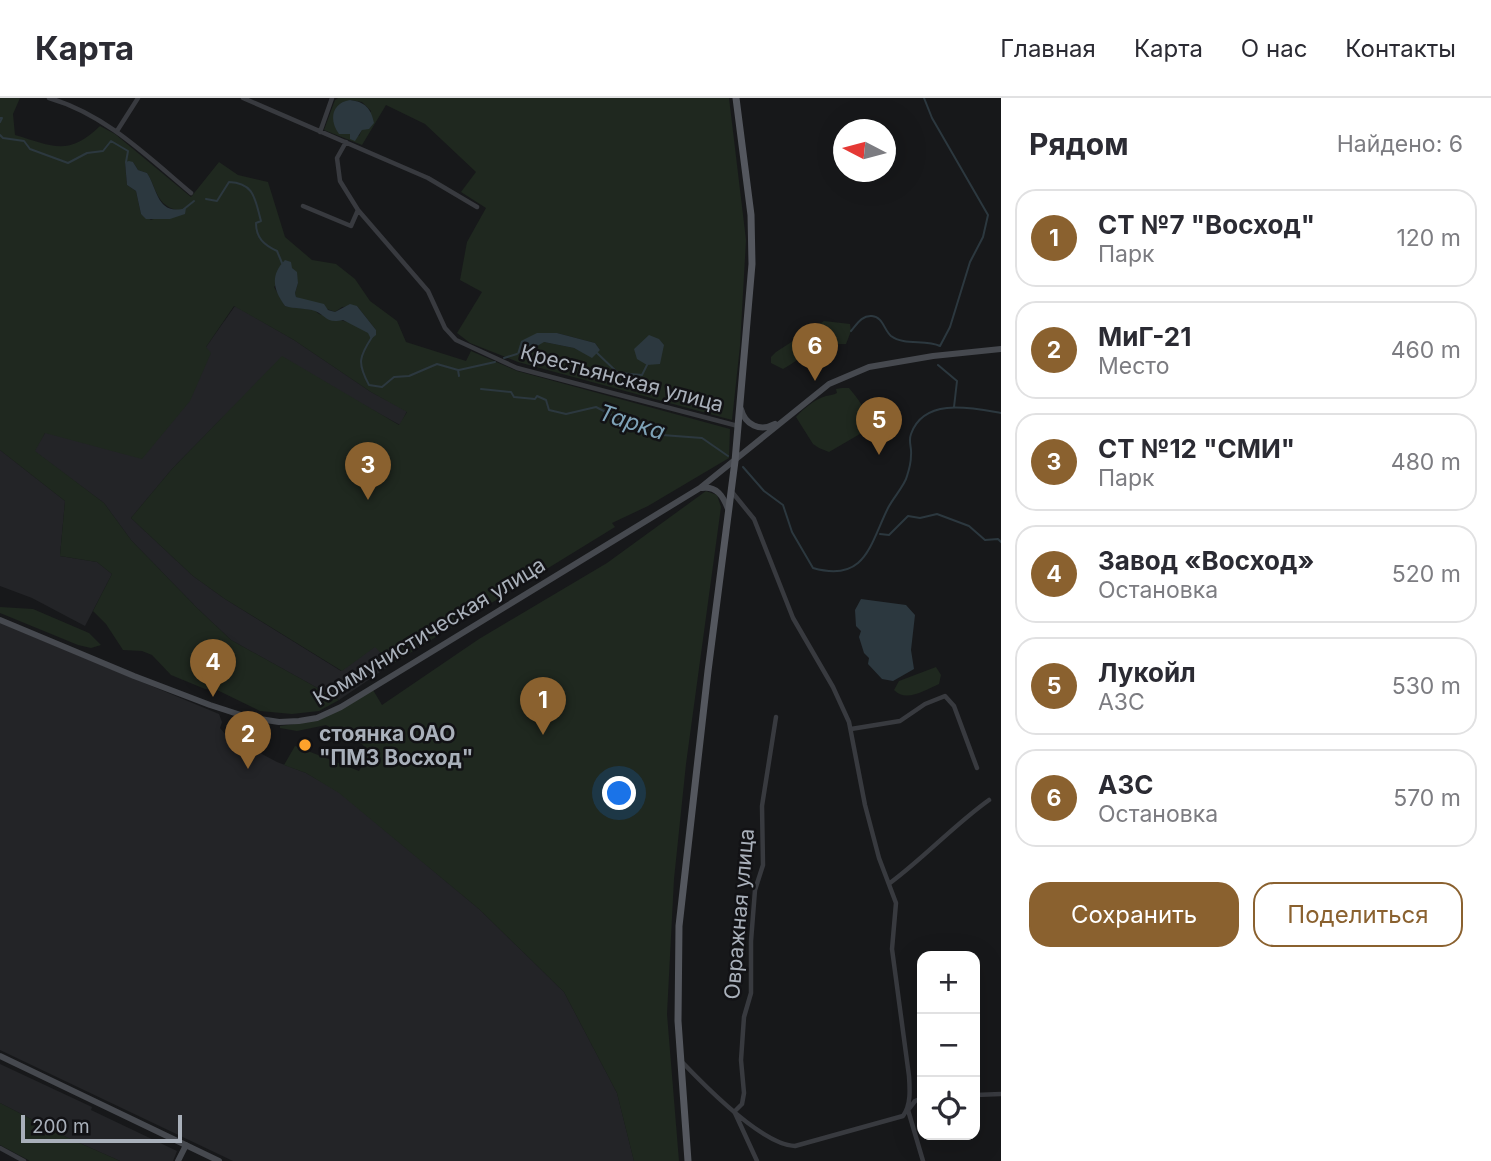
<!DOCTYPE html>
<html lang="ru">
<head>
<meta charset="utf-8">
<style>
  :root { --surface:#fff; --page:#f7f7f7; --text:#2b2b33; --muted:#7c7c81; --line:#e1e1e2; --accent:#8a612f }
  body { margin:0; font-family:Inter,sans-serif; background:var(--page); color:var(--text) }
  .controls { position:absolute; right:21px; bottom:21px; display:grid; overflow:hidden; border-radius:14px; box-shadow:0 7px 28px #0002 }
  .controls button { width:63px; height:63px; display:grid; place-items:center; padding:0; border:0; border-bottom:2px solid var(--line); background:var(--surface); color:var(--text); font:35px sans-serif }
  .compass { position:absolute; left:833px; top:21px; width:63px; height:63px; border-radius:50%; background:var(--surface); box-shadow:0 7px 28px #0002; rotate:276deg }
  .scale { position:absolute; left:21px; bottom:18px; width:161px; box-sizing:border-box; padding-left:7px; border:4px solid #a9b0ba; border-top:0; font-size:19px; line-height:24px; white-space:nowrap; color:#a9b0ba; -webkit-text-stroke:5px #121215; paint-order:stroke }
  .you { position:absolute; left:620px; top:696px; width:24px; height:24px; margin:-18px; border:5px solid #fff; border-radius:50%; background:#1a73e8; box-shadow:0 0 0 10px #1a73e833 }
  .badge { display:grid; place-items:center; width:46px; height:46px; border-radius:50%; background:var(--accent); color:#fff; font-size:23px; font-weight:700 }
  .pin { position:absolute; translate:-50% -58px; filter:drop-shadow(0 2px 4px #0008) }
  .pin::after { content:''; position:absolute; top:37px; width:24px; height:21px; background:inherit; clip-path:polygon(0 0,100% 0,50% 100%) }
  .list { margin:0; padding:0; list-style:none }
  h2 { display:flex; justify-content:space-between; align-items:center; height:91px; margin:0; padding:0 28px; font-size:30px }
  h2 small { font-size:23px; font-weight:400; color:var(--muted) }
  .list li { display:grid; grid-template-columns:46px 1fr auto; gap:21px; align-items:center; box-sizing:border-box; height:98px; margin:0 14px 14px; padding:0 14px; border:2px solid var(--line); border-radius:21px }
  .list b { display:block; font-size:26px; white-space:nowrap }
  .list p { margin:0; font-size:23px; white-space:nowrap; color:var(--muted) }
  .list em { font-size:23px; font-style:normal; color:var(--muted) }
  .actions { display:flex; gap:14px; padding:21px 28px }
  .actions a { flex:1; padding:16px 0; border:2px solid var(--accent); border-radius:21px; text-align:center; font-size:24px; color:var(--accent) }
  .actions .main { background:var(--accent); color:#fff }
  .icon { flex:none; width:38px; height:38px; fill:none; stroke:currentColor; stroke-width:2; stroke-linecap:round; stroke-linejoin:round }
  .map { position:relative; flex:none; width:1001px; height:1063px; overflow:hidden }
  header { display:flex; align-items:center; gap:42px; box-sizing:border-box; height:98px; padding:0 35px; background:var(--surface); border-bottom:2px solid var(--line) }
  header strong { font-size:33px }
  nav { display:flex; gap:38px; margin-inline-start:auto; font-size:24px }
  main { display:flex }
  aside { flex:1; background:var(--surface) }
  .map>svg:first-child { display:block }
</style>
</head>
<body>
<header>
<strong>Карта</strong>
<nav><a>Главная</a><a>Карта</a><a>О нас</a><a>Контакты</a></nav>
</header>
<main>
<div class="map">
<svg width="1001" height="1063" viewBox="0 0 1001 1063">
  <rect width="100%" height="100%" fill="#17181a"/>
  <!-- built -->
  <path fill="#232427" d="M235,208L294,242L371,294L407,313L400,327L360,305L222,320L172,371L131,420L193,478L225,501L341,573L375,548L392,566L339,602L231,542L197,510L131,442L104,405L34,353L45,335L206,249Z
    M0,352L65,403L60,458L97,464L112,476L85,528L32,500L0,488Z
    M0,525L219,616L222,624L220,630L226,637L277,664L306,675L339,694L479,811L564,894L617,995L634,1063H233L0,952Z
    M0,966L92,1009L91,1012L177,1053L173,1063H120L66,1039L0,1005Z"/>
  <!-- green -->
  <path fill="#1f281f" fill-rule="evenodd" d="M0,0H20L13,16L15,37C53,48 68,59 100,28L115,36L191,99L219,64L238,77L268,84L285,139L312,162L336,166L355,181L370,203L397,223L406,244L466,263L471,253L517,273L730,331L729,360L648,408L612,425L615,429L392,566L375,549L342,573L225,501L193,478L131,420L172,371L282,258L399,327L407,314L371,294L294,242L234,208L206,249L211,255L190,303L142,361L45,335L35,353L104,405L131,442L197,510L231,542L339,602L319,613L292,616L260,613L215,591H205L171,577L152,557L142,553L123,552L106,526L93,513L112,476L97,464L60,458L65,403L0,352ZM125,64H133L138,72L147,75C157,91 156,107 177,112L151,122L141,116L136,93L127,87ZM292,170L298,185L295,195L296,199L335,214L342,209L357,208L376,232L319,216L314,212L285,208L274,189Z
    M338,0H729L746,142L740,248L732,322L518,264L470,245L457,235L482,194L460,182L467,144L486,110L461,94L476,74L425,26L386,7L362,47L324,32L335,2ZM350,2L362,4L371,13L359,38L350,35ZM557,235L595,245L600,252L589,257L574,250L544,244Z
    M824,223L850,226L851,233L846,246H837L826,237C813,250 799,262 783,271L771,265V259L776,254Z
    M842,290H849C858,301 869,314 868,329L865,333L829,354L819,350L813,346L796,319C803,311 815,301 826,298C830,297 833,297 837,295L836,291Z
    M706,393L717,397L721,409L686,666L674,781L667,916L679,1063H634L617,995L564,894L479,811L339,695L306,675L284,667L295,648L359,673L369,654L362,646L326,627L297,633L280,630V628L309,624L373,592L382,607L479,541L607,465Z
    M0,509L33,511L89,535L101,547L91,550L78,547L0,515Z
    M936,569L941,577L939,586C925,592 906,605 894,592L899,583Z
    M0,1005L66,1039L120,1063H30L0,1047Z"/>
  <!-- water -->
  <path fill="#2c383f" d="M350,2C365,4 371,10 374,25L369,31L362,32L355,43L350,41V36H339C329,23 331,5 350,2Z
    M129,63L133,64L138,72L147,75C158,92 157,118 186,110L185,116L170,121H146L141,116L136,93L127,87L125,64Z
    M285,162L291,164L292,170L297,174L298,185L295,195L296,199L324,206L328,212L335,214L350,206L357,208L376,232V237L371,241L368,235L343,222C326,226 327,218 315,213C307,210 294,211 285,208C273,192 270,177 285,162Z
    M537,235H557L595,245L600,252L592,260L574,250L544,244L527,254L517,256L521,243Z
    M649,237L659,241L664,247L660,266L647,267L637,261L634,251Z
    M861,501L906,507L915,517L911,552L914,571L893,583L882,581L868,566L869,560L864,555L859,539L861,533L856,528L855,512Z"/>
  <g fill="none" stroke-linecap="round" stroke-linejoin="round">
    <!-- stream -->
    <path stroke="#2c383f" stroke-width="2" d="M0,20H2L0,24
      M0,37L3,40L24,43L30,51L68,65L87,55L103,53L111,43L128,53L126,64
      M206,101L217,103L229,84C255,85 255,102 261,123L256,125C256,140 264,147 277,153L282,165
      M184,111L194,103
      M851,233C857,226 862,217 872,218C883,219 884,232 891,238C904,248 926,241 940,248L950,229L970,164L983,139L988,117L932,20L924,0
      M372,239C359,259 357,265 369,287L382,289L394,279L409,278L437,266L458,272L459,278
      M596,254L618,275L642,277L647,267
      M504,260L517,256
      M938,267L957,283L954,309
      M459,272L495,264
      M481,291L511,294L514,299L535,301L537,298L546,302L549,312L566,316L596,309L623,323L651,329L662,337L702,340L728,358
      M743,369L764,393L783,407L792,434L813,470C866,485 870,446 888,410C893,400 905,387 907,378C909,372 911,363 911,357C912,349 908,344 911,336C924,299 972,310 1001,315
      M880,436L889,437L908,418L920,420L937,416L969,428L985,442L998,441L1001,444"/>
    <!-- street -->
    <path stroke="#383a3f" stroke-width="4.5" d="M49,0C105,16 147,58 191,95
      M243,0L428,80L477,109
      M117,33L138,0
      M320,34L332,0
      M346,44L337,60L340,83L358,112L428,193L445,230L456,242L517,270L738,328
      M303,108L351,128L358,112
      M851,631L900,623L925,606L945,598L954,608L977,670
      M890,785C925,759 954,727 989,702
      M683,965C705,988 763,1047 795,1048L903,1018C911,1007 910,992 909,978L892,851L896,805L879,760L865,707L849,624L833,589L793,520L754,421L732,394
      M975,997L1001,996
      M922,1000L915,1003L908,1012L923,1063
      M734,1014L742,1006L744,995L741,962L744,919L751,895V843L755,792L763,767L762,708L776,619
      M735,1015L757,1063
      M0,1050L24,1063"/>
    <!-- secondary -->
    <path stroke="#46494f" stroke-width="6" d="M741,311C745,327 760,334 775,326
      M702,390C717,388 723,398 728,411
      M0,522L134,578L210,607L247,619L279,624L299,623L317,620L341,609L700,390L829,286L869,269L933,258L1001,251
      M0,958L219,1063
      M178,1063L186,1047"/>
    <!-- primary -->
    <path stroke="#54575e" stroke-width="7" d="M688,1063L678,923L679,828L708,573L735,363L752,166L751,117L736,0"/>
  </g>
  <!-- markers -->
  <circle fill="#fea22b" stroke="#121215" stroke-width="2.5" cx="305" cy="647" r="7"/>
  <g text-anchor="middle" dominant-baseline="central" stroke-width="5" stroke-linejoin="round" paint-order="stroke">
    <!-- street labels -->
    <g font-size="21" fill="#a9b0ba" stroke="#121215">
      <text transform="translate(622 280) rotate(15)">Крестьянская улица</text>
      <text transform="translate(429 533) rotate(-31)">Коммунистическая улица</text>
      <text transform="translate(739 816) rotate(-85)">Овражная улица</text>
    </g>
    <!-- poi labels -->
    <g font-size="21" font-weight="bold" fill="#a9b0ba" stroke="#121215" text-anchor="start">
      <text x="319" y="635">стоянка ОАО<tspan x="319" dy="24">"ПМЗ Восход"</tspan></text>
    </g>
    <!-- water labels -->
    <g font-size="23" font-style="italic" fill="#7ea2b7" stroke="#121215">
      <text transform="translate(632 324) rotate(18)">Тарка</text>
    </g>
  </g>
</svg>
<div class="controls">
<button>+</button>
<button>−</button>
<button><svg class="icon" aria-label="locate" viewBox="0 0 24 24"><circle cx="12" cy="12" r="6"/><path d="M12 2v4M12 18v4M2 12h4M18 12h4"/></svg></button>
</div>
<svg class="compass" viewBox="-18 -18 36 36"><path d="M0-13l5 13h-10z" fill="#e53935"/><path d="M0 13l5-13h-10z" fill="#7c7c81"/></svg>
<div class="scale">200 m</div>
<div class="you"></div>
<div class="pin badge" style="left:543px;top:637px">1</div>
<div class="pin badge" style="left:248px;top:671px">2</div>
<div class="pin badge" style="left:368px;top:402px">3</div>
<div class="pin badge" style="left:213px;top:599px">4</div>
<div class="pin badge" style="left:879px;top:357px">5</div>
<div class="pin badge" style="left:815px;top:283px">6</div>
</div>
<aside>
<h2>Рядом<small>Найдено: 6</small></h2>
<ul class="list">
<li><span class="badge">1</span><div><b>СТ №7 &quot;Восход&quot;</b><p>Парк</p></div><em>120 m</em></li>
<li><span class="badge">2</span><div><b>МиГ-21</b><p>Место</p></div><em>460 m</em></li>
<li><span class="badge">3</span><div><b>СТ №12 &quot;СМИ&quot;</b><p>Парк</p></div><em>480 m</em></li>
<li><span class="badge">4</span><div><b>Завод «Восход»</b><p>Остановка</p></div><em>520 m</em></li>
<li><span class="badge">5</span><div><b>Лукойл</b><p>АЗС</p></div><em>530 m</em></li>
<li><span class="badge">6</span><div><b>АЗС</b><p>Остановка</p></div><em>570 m</em></li>
</ul>
<div class="actions"><a class="main">Сохранить</a><a>Поделиться</a></div>
</aside>
</main>
</body>
</html>
